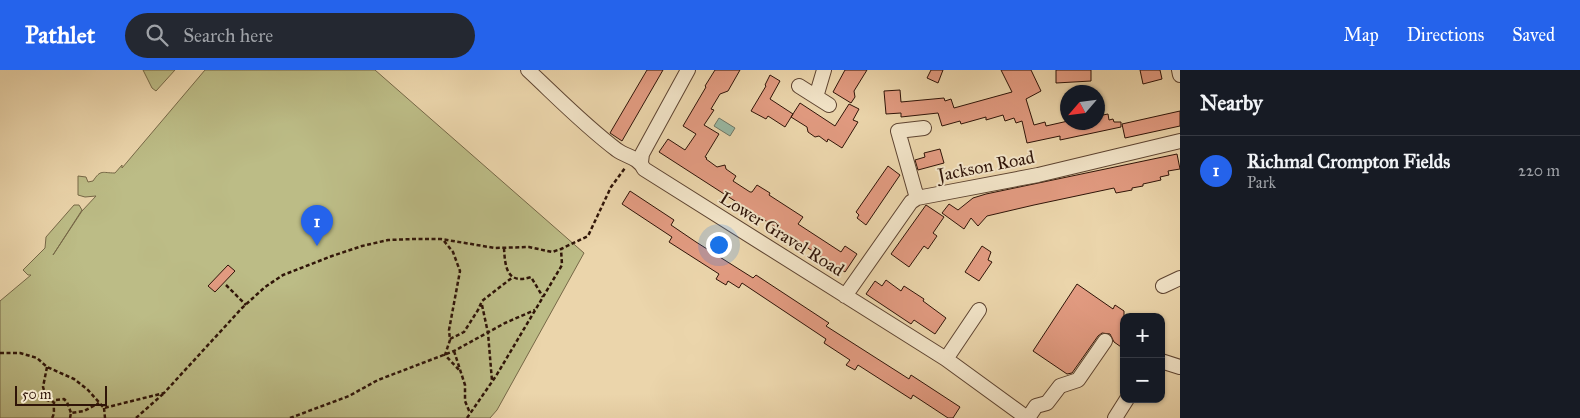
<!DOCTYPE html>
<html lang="en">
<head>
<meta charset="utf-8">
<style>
  :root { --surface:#171b24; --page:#242831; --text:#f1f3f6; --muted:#9ea1a6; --line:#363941; --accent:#2563eb }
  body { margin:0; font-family:"IM FELL Great Primer",serif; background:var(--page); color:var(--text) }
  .controls { position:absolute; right:15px; bottom:15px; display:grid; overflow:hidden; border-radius:10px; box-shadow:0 1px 4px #0004 }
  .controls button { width:45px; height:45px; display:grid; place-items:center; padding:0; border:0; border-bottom:1px solid var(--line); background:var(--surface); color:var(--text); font:25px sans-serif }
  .compass { position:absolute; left:1060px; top:15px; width:45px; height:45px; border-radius:50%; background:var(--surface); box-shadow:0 1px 4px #0004; rotate:242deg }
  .scale { position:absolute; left:15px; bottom:12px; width:92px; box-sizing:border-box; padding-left:5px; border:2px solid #2f1408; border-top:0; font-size:14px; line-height:18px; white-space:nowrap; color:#2f1408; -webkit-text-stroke:4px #f2e4c8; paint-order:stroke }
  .you { position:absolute; left:718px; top:174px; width:18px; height:18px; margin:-12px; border:4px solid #fff; border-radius:50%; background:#1a73e8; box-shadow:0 0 0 8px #1a73e833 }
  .badge { display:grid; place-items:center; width:32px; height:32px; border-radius:50%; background:var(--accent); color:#fff; font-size:16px; font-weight:700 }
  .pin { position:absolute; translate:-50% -41px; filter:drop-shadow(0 1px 2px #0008) }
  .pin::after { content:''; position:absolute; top:26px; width:18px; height:15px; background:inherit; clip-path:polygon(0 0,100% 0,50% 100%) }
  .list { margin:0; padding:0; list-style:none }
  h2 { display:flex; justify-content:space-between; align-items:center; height:65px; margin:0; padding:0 20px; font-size:21px }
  h2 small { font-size:16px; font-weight:400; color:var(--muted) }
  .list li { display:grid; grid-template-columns:32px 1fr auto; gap:15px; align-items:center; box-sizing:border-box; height:70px; padding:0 20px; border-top:1px solid var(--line) }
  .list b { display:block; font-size:19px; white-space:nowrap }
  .list p { margin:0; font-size:16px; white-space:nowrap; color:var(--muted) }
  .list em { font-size:16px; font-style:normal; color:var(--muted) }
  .icon { flex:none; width:28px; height:28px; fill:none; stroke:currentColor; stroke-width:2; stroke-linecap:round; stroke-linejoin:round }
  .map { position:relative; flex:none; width:1180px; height:348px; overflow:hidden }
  header { display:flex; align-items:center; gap:30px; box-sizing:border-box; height:70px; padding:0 25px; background:var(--accent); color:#fff }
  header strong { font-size:24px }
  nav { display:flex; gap:28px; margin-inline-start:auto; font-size:18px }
  .search { width:350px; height:45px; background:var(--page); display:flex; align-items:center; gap:12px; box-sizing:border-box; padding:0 18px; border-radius:28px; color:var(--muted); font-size:19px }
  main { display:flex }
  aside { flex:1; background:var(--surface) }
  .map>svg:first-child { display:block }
</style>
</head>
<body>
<header>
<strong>Pathlet</strong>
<div class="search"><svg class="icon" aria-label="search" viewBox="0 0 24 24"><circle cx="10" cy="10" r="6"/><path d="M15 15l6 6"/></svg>Search here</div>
<nav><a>Map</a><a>Directions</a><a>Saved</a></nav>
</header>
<main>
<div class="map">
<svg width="1180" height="348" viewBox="0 0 1180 348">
  <rect width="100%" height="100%" fill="#ebd5ab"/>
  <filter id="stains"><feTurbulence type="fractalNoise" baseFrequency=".004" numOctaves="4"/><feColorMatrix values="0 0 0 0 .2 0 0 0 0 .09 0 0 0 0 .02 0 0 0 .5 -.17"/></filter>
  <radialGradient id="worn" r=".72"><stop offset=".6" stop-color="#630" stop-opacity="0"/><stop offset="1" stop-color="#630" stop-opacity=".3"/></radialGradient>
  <!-- green -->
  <path fill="#bcbc86" stroke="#766847" d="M143,0H175L156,21L152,18Z
    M205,0H375L584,183L497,340L490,348H0V231L31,205H28L23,200L45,178L46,167L74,135H79L82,140L53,185L82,141L96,126L85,127L78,125V106L86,107L88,112L93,111C101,99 102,103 115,103L122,95V98Z"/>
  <!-- water -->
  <path fill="#99b9a4" stroke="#6f7766" d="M719,48L735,58L730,66L714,56Z"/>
  <!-- building -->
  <path fill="#e29b81" stroke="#2f1408" d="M647,0H663L622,71L610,63Z
    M715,0H740L728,21L720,24L711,39L714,40L704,55L719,64L705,87L707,88L706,89L717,97L725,95L726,99L736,106L733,111L750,122H752L757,115L770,123L769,125L803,147L798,154L841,182L845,176L857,184L845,202L659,82L668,69L685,80L696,64L683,56L706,17L705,16Z
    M845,0H867L854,21L855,27L851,33L833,22Z
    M931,0H943L938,13L927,8Z
    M1001,0H1031L1041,21L1026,29L1034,55L1045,52L1046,56L1068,51V52H1098V46L1108,44L1109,50L1113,49L1114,52H1121V57L1060,70V66L1027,73L1022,51L1016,53L1014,48L1005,51L1003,45L986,50V47L961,54L960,51L942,56L938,43L901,47V43L886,44L884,21L900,20L901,32L944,28L945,31L951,29L954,38L1012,22Z
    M1056,0H1091V11L1056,13Z
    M1140,0H1160L1162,9L1143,14Z
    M770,5L780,11L770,29L793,44L785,57L768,46L766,49L751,41L766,16L765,15Z
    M800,33L835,56L849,34L859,39L853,50L858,52L842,78L828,69L827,72L819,66L815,67L808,62L807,57L791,47Z
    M1180,41V56L1125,68L1122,54Z
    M940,79L944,93L918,100L915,90L925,87L924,83Z
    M1177,84L1180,99L1168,101L1169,105L1160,107L1161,110L1143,114V116L1132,118V120L1116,123L1114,118L1034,135L987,146L978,156L971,148L964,159L942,143L949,134L958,140L973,128L986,124Z
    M888,96L900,105L866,155L857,148L859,145L856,142Z
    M630,121L674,150L671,155L696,172L753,208L756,205L829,253L826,256L909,309L911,305L960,337L953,348H948L913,325L911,329L858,295L855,300L846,295L850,290L824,273L826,269L742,213L739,218L728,211L726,215L716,209L719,204L669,172L672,167L622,134Z
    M926,135L944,147L933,163L937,166L928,179L924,176L909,197L891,184Z
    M982,176L991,182L988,190L992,192L979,211L965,202Z
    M228,195L235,201L215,222L208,216Z
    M886,210L901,221L904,216L924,229L923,231L946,248L935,264L914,250L911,254L866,224L875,211L882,216Z
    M1077,214L1113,239L1115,235L1124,241V279L1114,272L1110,264L1102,263L1098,266L1072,303L1067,304L1033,281Z"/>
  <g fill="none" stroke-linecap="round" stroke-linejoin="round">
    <defs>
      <path id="minor" d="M528,0C557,27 585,56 617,80C627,87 638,87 644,99L946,289L1027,348
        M1179,0L1180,5
        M799,16L829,35
        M816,27L824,0
        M641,92L642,84L688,0
        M917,128L898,61L924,58
        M1163,216L1180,208
        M845,226L911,132L917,128L1038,105L1180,71
        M946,289L979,240
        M1161,291L1180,297
        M1028,348L1036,336L1047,333L1060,316L1078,310L1105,271
        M1115,348L1127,329"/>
    </defs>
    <!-- minor casing -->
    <use href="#minor" stroke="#5e4431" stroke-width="16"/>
    <!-- path -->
    <path stroke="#2f1408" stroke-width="2.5" stroke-dasharray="4 2.5" stroke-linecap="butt" d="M444,171L453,182L460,201L449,260L450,270L445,285L461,302
      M504,178C505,197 507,215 531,207L543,227
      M226,215L246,235
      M482,235L488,263L492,311
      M450,269L464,262L478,240L482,231L513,207
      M454,281L465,315V331L470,343
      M0,283H20L37,288L47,297L74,309L88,320L104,338L164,323L242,238L265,217L283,205L332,186L362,176L388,170L415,169H441L495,178L529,177L552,182L561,179L588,166L611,117L625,98
      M47,297L43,317L47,330L54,332
      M104,338L105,348
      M52,348C56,342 52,335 55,330L64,329L67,332L71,343
      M70,348L71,343L84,341L99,333
      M136,348L163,324
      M290,348L349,326L378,310L454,281L505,253L535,240
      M467,348L496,306L562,195L561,179"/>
    <!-- minor -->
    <use href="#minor" stroke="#f2e4c8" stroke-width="14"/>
  </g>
  <g text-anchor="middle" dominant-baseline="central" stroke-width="4" stroke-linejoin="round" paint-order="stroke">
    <!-- street labels -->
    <g font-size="18" fill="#2f1408" stroke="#f2e4c8">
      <text transform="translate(986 96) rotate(-11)">Jackson Road</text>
      <text transform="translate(782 164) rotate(32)">Lower Gravel Road</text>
    </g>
  </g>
  <rect width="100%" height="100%" filter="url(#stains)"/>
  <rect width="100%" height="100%" fill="url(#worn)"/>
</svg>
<div class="controls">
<button>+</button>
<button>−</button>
</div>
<svg class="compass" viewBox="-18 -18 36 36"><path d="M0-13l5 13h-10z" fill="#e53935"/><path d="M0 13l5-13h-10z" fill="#9ea1a6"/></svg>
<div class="scale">50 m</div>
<div class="you"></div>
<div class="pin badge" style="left:317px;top:176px">1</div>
</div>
<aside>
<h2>Nearby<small></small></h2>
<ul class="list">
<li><span class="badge">1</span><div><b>Richmal Crompton Fields</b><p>Park</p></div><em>220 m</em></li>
</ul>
</aside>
</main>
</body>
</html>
